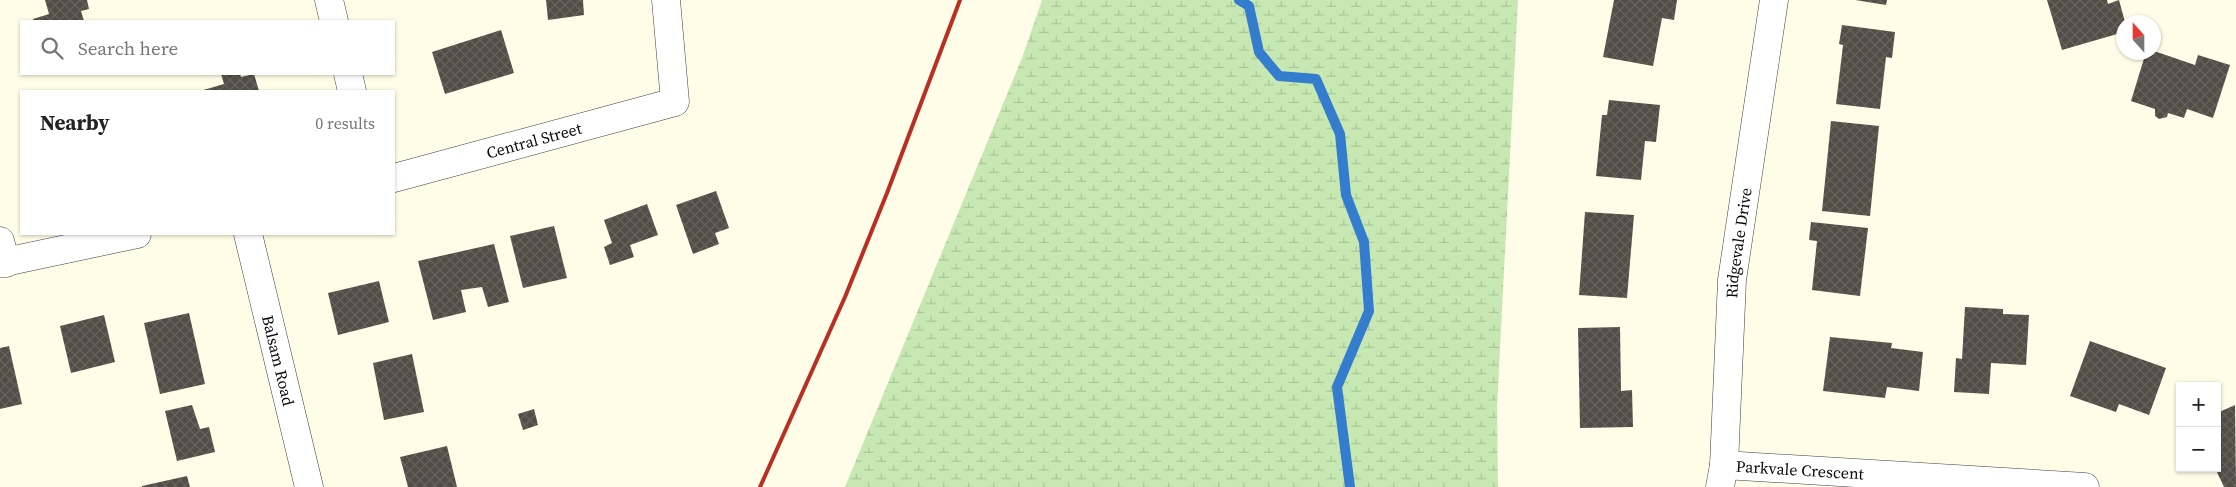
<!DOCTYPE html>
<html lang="en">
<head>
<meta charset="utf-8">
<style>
  :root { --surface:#fff; --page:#f6f6f6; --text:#222; --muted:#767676; --line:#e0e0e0 }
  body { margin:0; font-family:"Source Serif 4",serif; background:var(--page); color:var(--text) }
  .controls { position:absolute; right:15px; bottom:15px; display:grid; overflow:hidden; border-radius:0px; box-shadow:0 1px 4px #0004 }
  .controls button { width:45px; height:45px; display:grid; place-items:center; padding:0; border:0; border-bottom:1px solid var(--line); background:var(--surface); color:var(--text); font:25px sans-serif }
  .compass { position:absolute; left:2116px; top:15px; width:45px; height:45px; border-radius:50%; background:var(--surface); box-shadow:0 1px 4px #0004; rotate:339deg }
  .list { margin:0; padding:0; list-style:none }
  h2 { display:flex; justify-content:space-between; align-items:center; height:65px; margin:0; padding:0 20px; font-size:21px }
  h2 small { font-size:16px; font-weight:400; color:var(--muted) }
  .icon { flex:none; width:28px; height:28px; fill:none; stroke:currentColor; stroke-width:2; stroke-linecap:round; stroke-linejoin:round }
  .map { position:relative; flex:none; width:2236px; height:487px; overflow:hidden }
  .search { position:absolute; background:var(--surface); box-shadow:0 1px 4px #0004; left:20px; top:20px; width:375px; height:55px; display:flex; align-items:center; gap:12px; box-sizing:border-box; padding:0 18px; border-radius:0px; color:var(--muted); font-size:19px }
  .panel { position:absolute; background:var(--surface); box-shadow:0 1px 4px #0004; left:20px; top:90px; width:375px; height:145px; border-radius:0px }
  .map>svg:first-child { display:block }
</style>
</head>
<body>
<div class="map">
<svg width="2236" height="487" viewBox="0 0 2236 487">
  <defs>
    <pattern id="wetland-marsh" width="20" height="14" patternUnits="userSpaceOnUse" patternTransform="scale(1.25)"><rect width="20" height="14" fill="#c7e8b2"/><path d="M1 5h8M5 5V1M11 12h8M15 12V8" fill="none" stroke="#aac698"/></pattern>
    <pattern id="building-cross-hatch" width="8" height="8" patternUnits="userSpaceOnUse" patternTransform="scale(1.25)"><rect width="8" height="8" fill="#534d47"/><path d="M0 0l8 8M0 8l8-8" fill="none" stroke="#67625d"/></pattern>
  </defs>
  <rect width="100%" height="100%" fill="#fffde7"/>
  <!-- wetland -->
  <path fill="url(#wetland-marsh)" d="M1042,0H1518L1497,407L1498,487H845L1022,58Z"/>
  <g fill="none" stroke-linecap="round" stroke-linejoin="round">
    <!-- stream -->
    <path stroke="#347ccd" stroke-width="10" d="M1239,0L1249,6L1259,52L1279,76L1316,79L1340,134L1346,195L1364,242L1369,311L1337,387L1350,487"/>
  </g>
  <!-- building -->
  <path fill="url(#building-cross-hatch)" d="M45,0H87L89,9L81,11L84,21H34L33,19L49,14Z
    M546,0H583L584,15L548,20Z
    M1614,0H1677L1674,20L1662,18L1653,66L1603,57Z
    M1855,0H1887L1886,5Z
    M2047,0H2107L2108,4L2119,0L2125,22H2124V32L2062,50Z
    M1842,25L1895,32L1892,58L1886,57L1880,109L1836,104L1843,45L1839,44Z
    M501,30L514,73L445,94L432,52Z
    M2154,51L2195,65L2198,55L2230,65L2213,118L2187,109L2184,118L2168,113L2167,117L2159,119L2155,116V109L2131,101L2146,52Z
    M221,74H240L241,77L254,74L259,91H200L224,84Z
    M1609,100L1660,105L1656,142L1645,141L1641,180L1596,176L1602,115H1607Z
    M1831,121L1879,126L1870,216L1822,211Z
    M716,191L729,228L715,233L719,244L693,254L676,205Z
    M647,204L658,235L630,245L634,257L610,265L604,247L612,243L604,220Z
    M1585,212L1634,215L1627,298L1579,295Z
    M1811,222L1868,228L1860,296L1812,290L1817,241L1809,240Z
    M554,226L567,278L523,288L510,236Z
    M494,244L509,302L488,307L482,287L461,290L466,312L433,320L418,261Z
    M379,281L389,322L338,335L328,293Z
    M1965,307L2003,309V314L2029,315L2026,365L1991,363L1989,394L1954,392L1956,358L1962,359Z
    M189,313L205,384L160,394L144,323Z
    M104,315L115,362L71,373L60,326Z
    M1620,327L1621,391L1632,390L1633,427L1580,428L1578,328Z
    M1830,337L1892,343L1891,348L1923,352L1919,391L1887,387L1885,398L1823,391Z
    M2090,341L2166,368L2149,415L2119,404L2116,412L2070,396Z
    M9,346L22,404L0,409V348Z
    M412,354L424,412L384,420L373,363Z
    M192,405L200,429L209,427L215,452L177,461L165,411Z
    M2235,405L2236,487H2224L2215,468H2217V413Z
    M534,409L538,425L523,430L518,414Z
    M447,446L457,487H408L400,457Z
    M187,476L190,487H142V486Z"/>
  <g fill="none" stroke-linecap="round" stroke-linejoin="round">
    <defs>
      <g id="minor">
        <path d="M329,0L334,21"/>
        <path d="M348,74L352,91"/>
        <path id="s1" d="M394,178L675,102L666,0"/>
        <path id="s2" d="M248,234L309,487"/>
        <path d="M0,241L6,263"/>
        <path d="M0,263L137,234"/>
        <path id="s3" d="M1724,465L2085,487"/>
        <path id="s4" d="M1720,487L1724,465L1732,280L1774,0"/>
      </g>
    </defs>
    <!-- minor casing -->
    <use href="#minor" stroke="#3d3d3d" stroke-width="29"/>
    <!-- minor -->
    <use href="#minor" stroke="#fff" stroke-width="28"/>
    <!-- rail -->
    <path stroke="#b93023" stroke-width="4" d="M760,487L845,297L887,193L960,0"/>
  </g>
  <g text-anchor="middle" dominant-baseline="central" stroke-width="5" stroke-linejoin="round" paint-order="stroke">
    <!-- street labels -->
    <g font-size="16" fill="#0a0a0a" stroke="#fff">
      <text stroke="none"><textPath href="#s1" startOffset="145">Central Street</textPath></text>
      <text stroke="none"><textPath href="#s4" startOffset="245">Ridgevale Drive</textPath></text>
      <text stroke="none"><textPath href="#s2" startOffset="130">Balsam Road</textPath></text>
      <text stroke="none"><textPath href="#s3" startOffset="76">Parkvale Crescent</textPath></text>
    </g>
  </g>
</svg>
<div class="controls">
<button>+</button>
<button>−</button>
</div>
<svg class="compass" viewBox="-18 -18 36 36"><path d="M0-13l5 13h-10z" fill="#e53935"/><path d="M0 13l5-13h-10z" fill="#767676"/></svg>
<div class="search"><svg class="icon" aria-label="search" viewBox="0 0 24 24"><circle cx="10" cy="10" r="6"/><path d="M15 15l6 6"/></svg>Search here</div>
<section class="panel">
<h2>Nearby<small>0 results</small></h2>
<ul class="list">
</ul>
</section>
</div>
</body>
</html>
